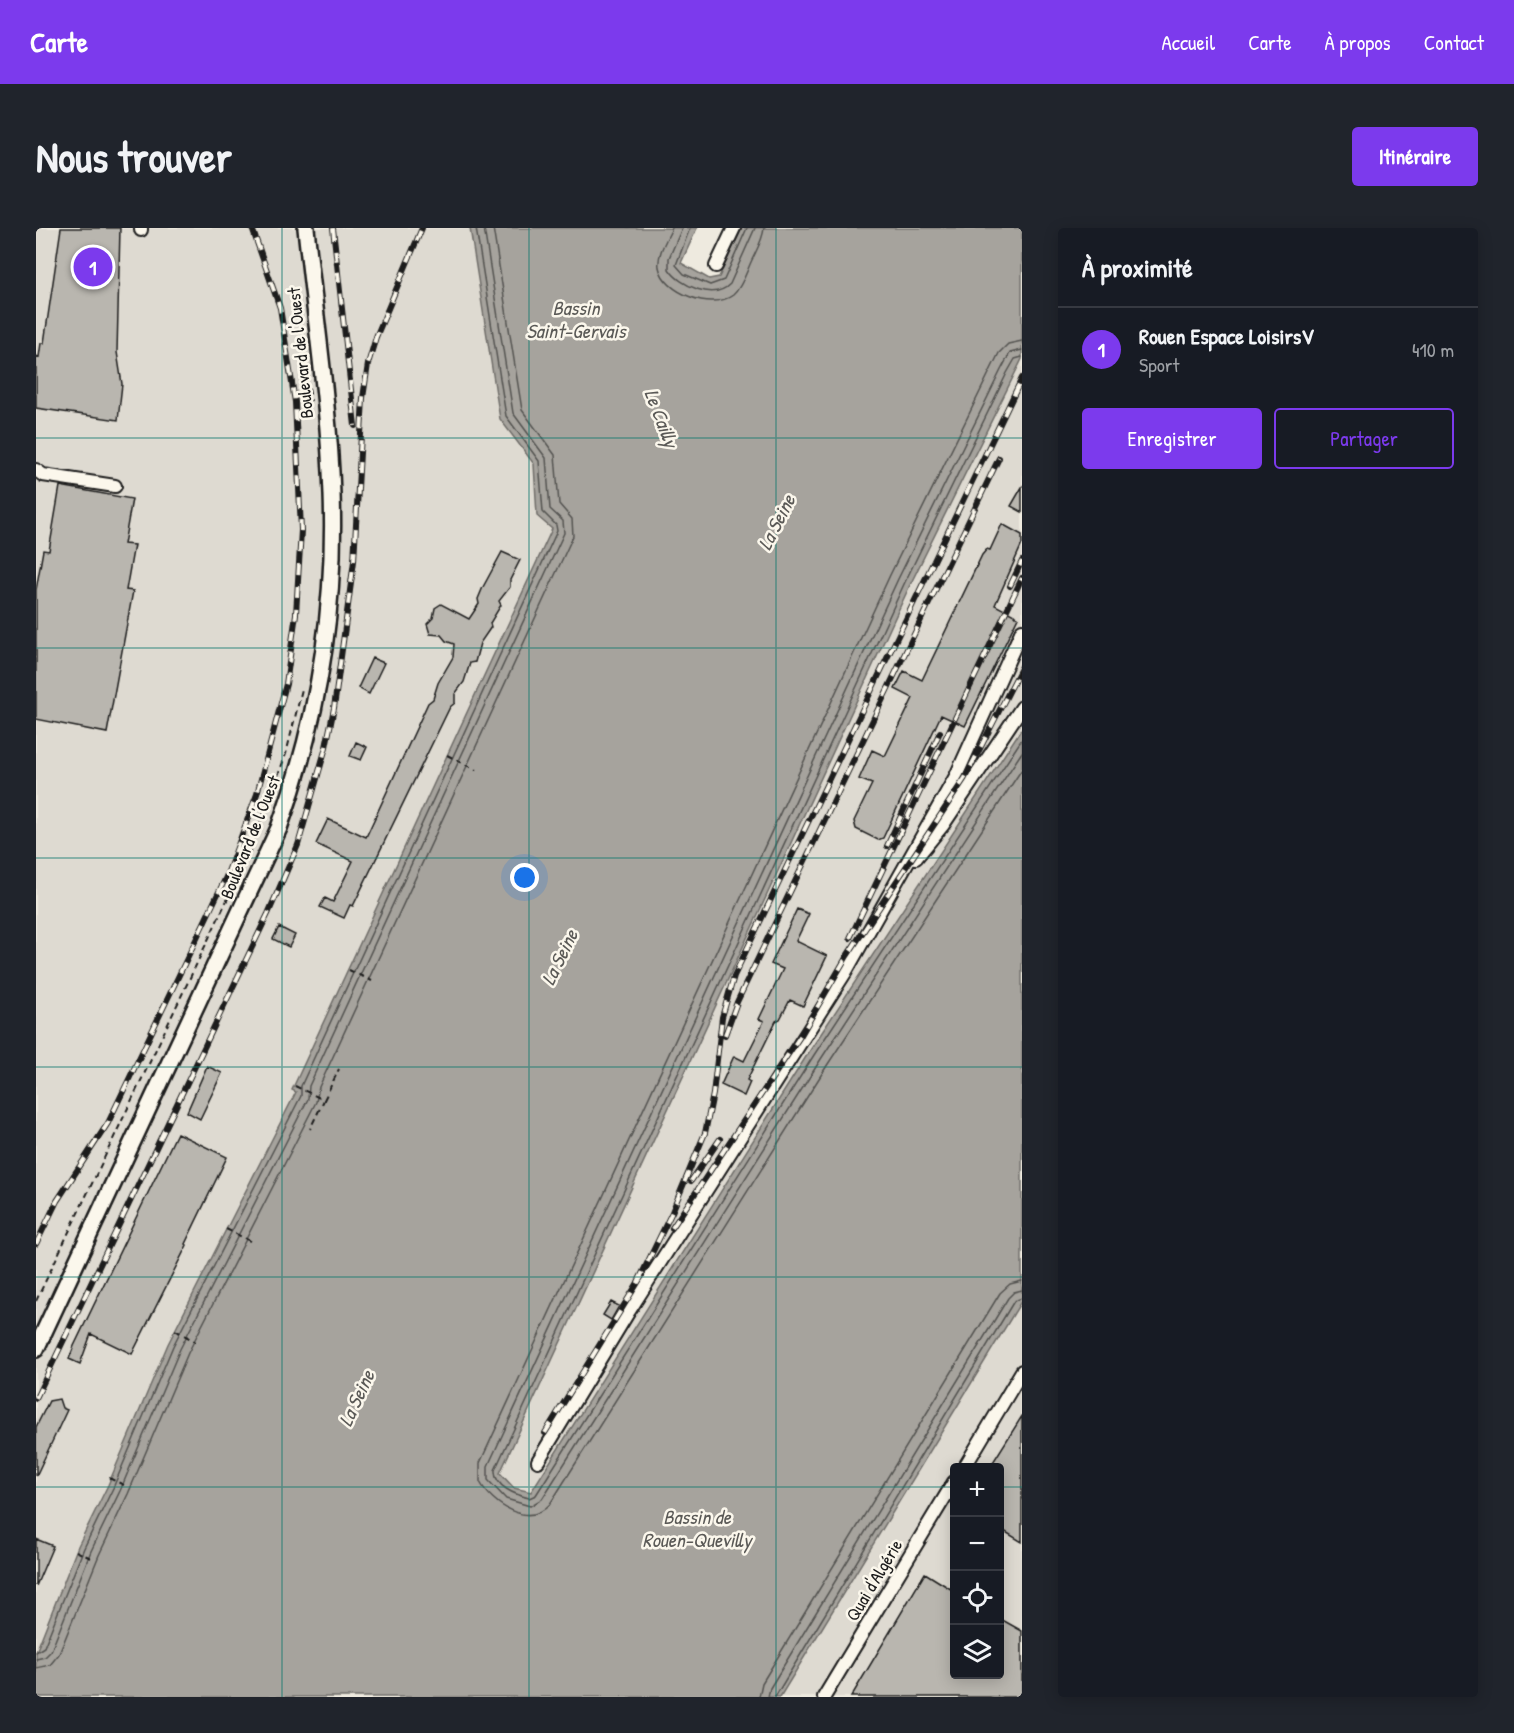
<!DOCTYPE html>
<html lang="fr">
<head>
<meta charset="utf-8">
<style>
  :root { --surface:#171b24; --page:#20242c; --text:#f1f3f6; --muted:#9ea1a6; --line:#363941; --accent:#7c3aed }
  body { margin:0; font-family:"Patrick Hand",sans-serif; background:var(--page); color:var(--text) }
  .controls { position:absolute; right:18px; bottom:18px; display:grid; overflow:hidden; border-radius:6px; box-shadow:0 3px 15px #0003 }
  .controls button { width:54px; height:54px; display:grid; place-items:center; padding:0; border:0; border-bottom:2px solid var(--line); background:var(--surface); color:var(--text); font:30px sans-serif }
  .you { position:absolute; left:489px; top:650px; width:21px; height:21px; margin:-15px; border:4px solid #fff; border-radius:50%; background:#1a73e8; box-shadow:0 0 0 9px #1a73e833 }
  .badge { display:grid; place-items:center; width:39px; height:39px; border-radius:50%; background:var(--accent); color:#fff; font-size:20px; font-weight:700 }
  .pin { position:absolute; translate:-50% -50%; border:3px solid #fff; box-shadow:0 2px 6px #0006 }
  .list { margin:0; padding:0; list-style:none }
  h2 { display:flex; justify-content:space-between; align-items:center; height:78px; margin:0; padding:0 24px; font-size:26px }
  h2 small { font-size:20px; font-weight:400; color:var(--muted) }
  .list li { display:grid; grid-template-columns:39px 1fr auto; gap:18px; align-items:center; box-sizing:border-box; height:84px; padding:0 24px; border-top:2px solid var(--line) }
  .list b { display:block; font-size:22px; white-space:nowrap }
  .list p { margin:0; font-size:20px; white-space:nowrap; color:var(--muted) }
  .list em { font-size:20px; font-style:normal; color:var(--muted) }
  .actions { display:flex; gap:12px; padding:18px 24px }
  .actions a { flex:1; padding:14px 0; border:2px solid var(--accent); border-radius:6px; text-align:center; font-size:21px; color:var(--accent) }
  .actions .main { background:var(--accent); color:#fff }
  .icon { flex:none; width:33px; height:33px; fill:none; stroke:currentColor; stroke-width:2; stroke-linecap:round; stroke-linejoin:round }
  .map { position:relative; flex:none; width:986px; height:1469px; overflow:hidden; border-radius:6px }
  header { display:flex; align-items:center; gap:36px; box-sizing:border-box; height:84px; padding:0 30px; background:var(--accent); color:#fff }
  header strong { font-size:28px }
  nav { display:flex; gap:33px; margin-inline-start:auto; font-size:21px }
  .intro { display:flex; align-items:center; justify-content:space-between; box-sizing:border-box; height:144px; padding:0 36px }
  h1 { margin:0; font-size:42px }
  .button { padding:15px 27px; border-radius:6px; background:var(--accent); color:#fff; font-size:21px; font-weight:700 }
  main { display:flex; gap:36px; padding:0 36px }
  aside { flex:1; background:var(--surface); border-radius:6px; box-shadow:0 3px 15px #0003 }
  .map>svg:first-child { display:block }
</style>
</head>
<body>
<header>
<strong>Carte</strong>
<nav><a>Accueil</a><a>Carte</a><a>À propos</a><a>Contact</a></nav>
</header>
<div class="intro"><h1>Nous trouver</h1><a class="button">Itinéraire</a></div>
<main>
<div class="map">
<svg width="986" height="1469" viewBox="0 0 986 1469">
  <rect width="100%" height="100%" fill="#eeeadf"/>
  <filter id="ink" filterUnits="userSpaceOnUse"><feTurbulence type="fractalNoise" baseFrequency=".0167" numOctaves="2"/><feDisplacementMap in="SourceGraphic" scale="12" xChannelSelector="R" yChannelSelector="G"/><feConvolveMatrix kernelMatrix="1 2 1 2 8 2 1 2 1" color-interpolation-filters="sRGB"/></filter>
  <g filter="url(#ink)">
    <!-- built -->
    <path fill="#dedad1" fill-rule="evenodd" d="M0,0H459V14L516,306L0,1469Z
      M986,131V500L773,824L495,1264L478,1260L464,1245L874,357Z
      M986,1072V1469H744ZM918,1240H964V1446H918Z"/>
    <!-- water -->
    <path fill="#a6a39d" stroke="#6f6d69" stroke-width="1.5" d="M434,0H661L645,35L673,51L683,49L706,0H986V131L874,357L464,1245L478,1260L495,1264L773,824L986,500V1072L744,1469H0V1424L42,1318L72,1257L132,1116L260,864L256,862L516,301L501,288L498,236L464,191Z"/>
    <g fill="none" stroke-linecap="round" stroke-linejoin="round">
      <!-- shore -->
      <path stroke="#535250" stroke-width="1.5" d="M636,0C631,11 621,26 623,39C628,65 676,83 697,67C706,59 710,45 715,34C720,23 727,12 728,0
        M646,0L633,30V41C644,58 678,73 694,56L719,0
        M654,0L640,37L648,46L674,57L688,52L711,0
        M986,113L972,116L963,125L854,347L444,1235V1254C456,1276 492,1301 514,1276L792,836L986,541
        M986,122L974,125L965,142L862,351L452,1238V1252L470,1271L494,1278L506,1271L785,831L986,524
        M986,129L979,131L971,145L869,354L459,1242C458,1259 480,1267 493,1270L500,1267L778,827L986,511
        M0,1424L8,1419L48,1320L77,1260L137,1118L265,868V858L521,303L520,297L507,284L503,233L470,188L440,0
        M0,1431L9,1429L15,1423L55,1323L84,1263L144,1121L272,871L273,858L528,305L527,293L514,281L510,230L477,185L448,0
        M0,1440L14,1437L23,1426L63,1327L92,1266L152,1125L280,874L283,859L537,308L536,291L523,276L519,227L486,182L457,0
        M723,1469L726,1455L964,1065L974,1056L986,1053
        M732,1469L734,1460L972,1070L978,1064L986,1062
        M739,1469L978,1073L986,1070"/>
    </g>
    <!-- building -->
    <path fill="#b9b6af" stroke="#1c1c1c" stroke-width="1.5" d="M25,0H84L81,124L86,156L82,192L0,180V128L3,129L5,115H8Z
      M24,258L96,271L88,316L98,317L90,362L97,363L71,505L0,491V362L7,322L13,323Z
      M986,259V284L975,278Z
      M966,296L986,307V316L959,377L982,389L929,498L905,487L847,610L842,612L820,601L818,593L836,556L823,551L836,522L849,528L877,470L859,461L868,443L886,452L946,327L951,321L954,322Z
      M466,324L484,332L474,352V359L463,373L465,377L454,395L455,399L444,415L439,434L434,435L428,454L419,466V475L414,479L317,678L314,677L308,690L284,679L289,670L297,674L317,633L280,616L292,591L330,609L392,475L397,471L402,455L417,429L418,416L410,413L405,407L394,406L391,396L397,390L399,380L405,376L433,391L443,376L442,371L447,359Z
      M336,430L348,435L333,466L322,460Z
      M320,514L331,519L325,532L314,528Z
      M761,681L773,686L760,713L791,728L767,778L754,772L744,791L740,793L711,852L714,854L708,868L685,857L698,828L708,833L728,793L723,791L747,741L735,736Z
      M243,699L259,707L253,719L237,711Z
      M171,838L186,845L164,891L151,884Z
      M141,905L191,929L149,1016L151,1017L96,1126L55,1106L44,1136L33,1131L38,1118Z
      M575,1074L583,1078L575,1092L567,1087Z
      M23,1171L26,1180L31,1182L0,1248V1199L13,1173Z
      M986,1188V1314L963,1300V1239H954Z
      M0,1311L17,1318L0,1358Z
      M889,1345L918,1363V1446H963V1390L986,1403V1469H815Z"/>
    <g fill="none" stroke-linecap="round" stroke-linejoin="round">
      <defs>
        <path id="minor" d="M105,2V0
          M680,38L698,0
          M0,242L7,247L79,258
          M880,630L907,597L986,479
          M502,1233L593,1083L809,745L920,548L986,402
          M928,1240L986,1143
          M788,1469L918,1254"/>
        <path id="major" d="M0,1121L243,600C282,493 300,380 296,266C293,178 279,88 270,0"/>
      </defs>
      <!-- minor casing -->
      <use href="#minor" stroke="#1c1c1c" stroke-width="16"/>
      <!-- major casing -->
      <use href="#major" stroke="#1c1c1c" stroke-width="20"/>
      <!-- path -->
      <path stroke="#1c1c1c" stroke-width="2" stroke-dasharray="6 4.5" stroke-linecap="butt" d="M273,161L275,173
        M411,527L440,542
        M313,742L336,753
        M259,858L288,872L274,901
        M288,872L303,841
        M190,1001L214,1013
        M0,1073L212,628L250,526L266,461
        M139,1102L160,1114
        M73,1250L90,1258
        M40,1323L57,1331"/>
      <!-- minor -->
      <use href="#minor" stroke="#fbf7ec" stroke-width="12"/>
      <!-- major -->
      <use href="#major" stroke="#fbf7ec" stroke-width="15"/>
      <defs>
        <path id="rail" d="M297,0L319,198
          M974,358L986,333
          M851,618L904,504
          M814,710L986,350
          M689,807L701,774L963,230
          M655,953L684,911
          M636,1000L765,807L811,728L929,550L986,438
          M0,1016L21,973L72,895L190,649L221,566L250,456L260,386L265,302L259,174L244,80L216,0
          M602,1054L636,984L669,905L677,866L686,789L698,748L986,150
          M0,1170L232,686L262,617L290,519L298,480L318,333L327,170L332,136L340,109L386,0
          M509,1205L606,1048"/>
      </defs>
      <!-- rail casing -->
      <use href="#rail" stroke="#1c1c1c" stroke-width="6"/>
      <!-- rail -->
      <use href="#rail" stroke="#fbf7ec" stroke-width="4" stroke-dasharray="11" stroke-linecap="butt"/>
    </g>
  </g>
  <!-- grid -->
  <path fill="none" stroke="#0f766e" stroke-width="1.5" stroke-opacity="0.55" d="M246,0V1469M493,0V1469M740,0V1469M0,210H986M0,420H986M0,630H986M0,839H986M0,1049H986M0,1259H918M964,1259H986"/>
  <g text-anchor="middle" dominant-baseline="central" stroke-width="5" stroke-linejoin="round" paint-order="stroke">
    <!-- street labels -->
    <g font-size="18" fill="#1c1c1c" stroke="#fbf7ec">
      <text transform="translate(264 125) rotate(-96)">Boulevard de l'Ouest</text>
      <text transform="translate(214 609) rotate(-68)">Boulevard de l'Ouest</text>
      <text transform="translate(838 1352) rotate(-59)">Quai d'Algérie</text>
    </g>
    <!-- water labels -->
    <g font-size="20" font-style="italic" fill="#5a5956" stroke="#fbf7ec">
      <text x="540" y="79">Bassin<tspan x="540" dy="23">Saint-Gervais</tspan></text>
      <text transform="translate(626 190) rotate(69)">Le Cailly</text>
      <text transform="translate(740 294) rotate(-63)">La Seine</text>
      <text transform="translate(523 729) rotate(-64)">La Seine</text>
      <text transform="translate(320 1170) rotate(-65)">La Seine</text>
      <text x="661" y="1288">Bassin de<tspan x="661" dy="23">Rouen-Quevilly</tspan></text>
    </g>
  </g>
</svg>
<div class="controls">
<button>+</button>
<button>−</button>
<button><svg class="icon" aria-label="locate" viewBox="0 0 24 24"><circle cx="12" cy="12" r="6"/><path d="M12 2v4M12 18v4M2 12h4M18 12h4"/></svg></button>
<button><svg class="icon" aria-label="layers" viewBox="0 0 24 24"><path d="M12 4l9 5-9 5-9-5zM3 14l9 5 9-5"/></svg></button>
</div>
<div class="you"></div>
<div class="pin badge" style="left:57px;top:39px">1</div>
</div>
<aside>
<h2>À proximité<small></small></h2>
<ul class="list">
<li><span class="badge">1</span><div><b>Rouen Espace LoisirsV</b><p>Sport</p></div><em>410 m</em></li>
</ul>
<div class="actions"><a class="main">Enregistrer</a><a>Partager</a></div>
</aside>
</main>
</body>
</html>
